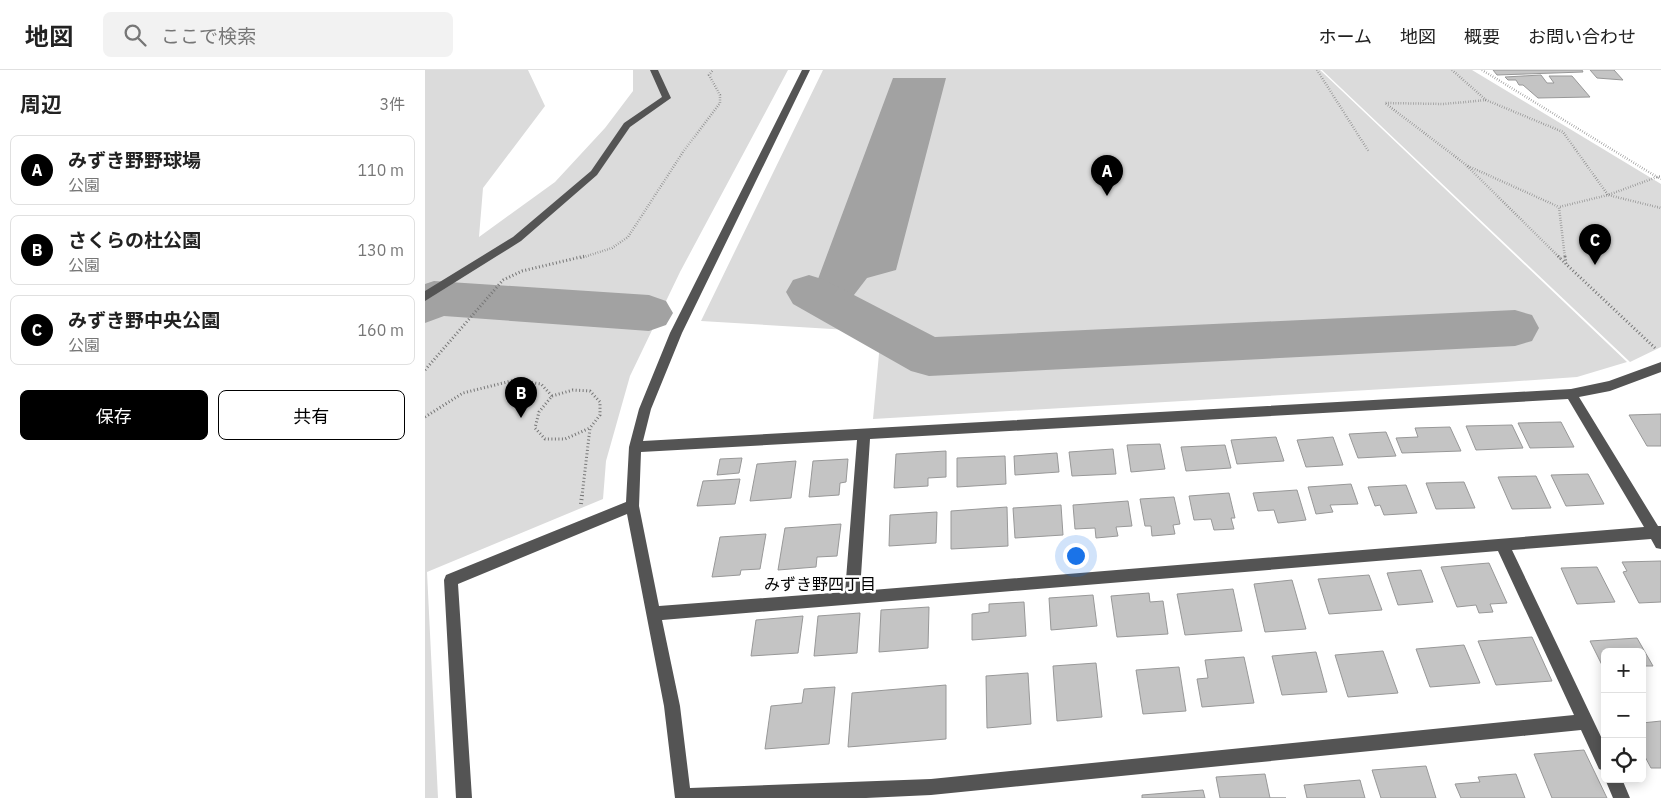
<!DOCTYPE html>
<html lang="ja">
<head>
<meta charset="utf-8">
<style>
  :root { --surface:#fff; --page:#f2f2f2; --text:#222; --muted:#767676; --line:#e0e0e0; --accent:#000 }
  body { margin:0; font-family:"IBM Plex Sans","Noto Sans JP",sans-serif; background:var(--page); color:var(--text) }
  .controls { position:absolute; right:15px; bottom:15px; display:grid; overflow:hidden; border-radius:8px; box-shadow:0 2px 12px #0003 }
  .controls button { width:45px; height:45px; display:grid; place-items:center; padding:0; border:0; border-bottom:1px solid var(--line); background:var(--surface); color:var(--text); font:25px sans-serif }
  .you { position:absolute; left:650px; top:485px; width:18px; height:18px; margin:-12px; border:4px solid #fff; border-radius:50%; background:#1a73e8; box-shadow:0 0 0 8px #1a73e833 }
  .badge { display:grid; place-items:center; width:32px; height:32px; border-radius:50%; background:var(--accent); color:#fff; font-size:16px; font-weight:700 }
  .pin { position:absolute; translate:-50% -41px; filter:drop-shadow(0 1px 2px #0008) }
  .pin::after { content:''; position:absolute; top:26px; width:18px; height:15px; background:inherit; clip-path:polygon(0 0,100% 0,50% 100%) }
  .list { margin:0; padding:0; list-style:none }
  h2 { display:flex; justify-content:space-between; align-items:center; height:65px; margin:0; padding:0 20px; font-size:21px }
  h2 small { font-size:16px; font-weight:400; color:var(--muted) }
  .list li { display:grid; grid-template-columns:32px 1fr auto; gap:15px; align-items:center; box-sizing:border-box; height:70px; margin:0 10px 10px; padding:0 10px; border:1px solid var(--line); border-radius:8px }
  .list b { display:block; font-size:19px; white-space:nowrap }
  .list p { margin:0; font-size:16px; white-space:nowrap; color:var(--muted) }
  .list em { font-size:16px; font-style:normal; color:var(--muted) }
  .actions { display:flex; gap:10px; padding:15px 20px }
  .actions a { flex:1; padding:11px 0; border:1px solid var(--accent); border-radius:8px; text-align:center; font-size:18px; color:var(--accent) }
  .actions .main { background:var(--accent); color:#fff }
  .icon { flex:none; width:28px; height:28px; fill:none; stroke:currentColor; stroke-width:2; stroke-linecap:round; stroke-linejoin:round }
  .map { position:relative; flex:none; width:1236px; height:728px; overflow:hidden }
  header { display:flex; align-items:center; gap:30px; box-sizing:border-box; height:70px; padding:0 25px; background:var(--surface); border-bottom:1px solid var(--line) }
  header strong { font-size:24px }
  nav { display:flex; gap:28px; margin-inline-start:auto; font-size:18px }
  .search { width:350px; height:45px; background:var(--page); display:flex; align-items:center; gap:12px; box-sizing:border-box; padding:0 18px; border-radius:8px; color:var(--muted); font-size:19px }
  main { display:flex }
  aside { flex:1; background:var(--surface) }
  .map>svg:first-child { display:block }
</style>
</head>
<body>
<header>
<strong>地図</strong>
<div class="search"><svg class="icon" aria-label="search" viewBox="0 0 24 24"><circle cx="10" cy="10" r="6"/><path d="M15 15l6 6"/></svg>ここで検索</div>
<nav><a>ホーム</a><a>地図</a><a>概要</a><a>お問い合わせ</a></nav>
</header>
<main>
<aside>
<h2>周辺<small>3件</small></h2>
<ul class="list">
<li><span class="badge">A</span><div><b>みずき野野球場</b><p>公園</p></div><em>110 m</em></li>
<li><span class="badge">B</span><div><b>さくらの杜公園</b><p>公園</p></div><em>130 m</em></li>
<li><span class="badge">C</span><div><b>みずき野中央公園</b><p>公園</p></div><em>160 m</em></li>
</ul>
<div class="actions"><a class="main">保存</a><a>共有</a></div>
</aside>
<div class="map">
<svg width="1236" height="728" viewBox="0 0 1236 728">
  <rect width="100%" height="100%" fill="#fff"/>
  <!-- green -->
  <path fill="#dbdbdb" d="M0,0H103L120,36L58,118L54,167L130,112L180,58L208,21V0H363L255,202L205,306L181,391L178,429L2,502L13,728H0Z
    M398,0H895L1202,292L1152,307L1080,312L448,349L456,262L276,251Z
    M897,0H1047L1236,114V277L1205,292Z"/>
  <!-- water -->
  <path fill="#a2a2a2" d="M468,8H521L471,200L442,208L422,234L390,217Z"/>
  <g fill="none" stroke-linecap="round" stroke-linejoin="round">
    <!-- river -->
    <path fill="#a2a2a2" fill-rule="evenodd" d="M384,205L400,210L510,267L1090,240L1107,245L1114,258L1107,271L1090,276L504,306L486,301L368,234L361,222L368,210Z
      M9,211L224,225L241,231L248,243L241,255L224,261L19,246L0,253V214Z"/>
  </g>
  <!-- building -->
  <path fill="#c4c4c4" stroke="#989898" d="M1068,0H1157L1158,2L1072,5Z
    M1165,0H1189L1198,10L1172,8Z
    M1116,5L1122,13H1129L1124,6H1147L1165,27L1113,28L1098,15H1094L1091,10H1083L1080,7Z
    M1236,344V376H1222L1204,345Z
    M1136,352L1149,377L1105,378L1093,353Z
    M1087,355L1098,378L1051,380L1041,356Z
    M1025,357L1036,381L977,383L971,368L993,367L990,358Z
    M961,362L971,386L933,388L924,364Z
    M851,367L859,391L812,394L806,370Z
    M908,367L918,395L881,397L872,370Z
    M735,374L740,399L706,402L702,375Z
    M800,375L806,398L761,401L756,377Z
    M688,379L691,404L647,406L644,382Z
    M521,381V407L503,408V416L469,418L471,384Z
    M632,383L634,402L590,405L589,386Z
    M580,386L581,414L532,417V388Z
    M317,388L314,403L292,405L295,389Z
    M423,389L421,412L415,413L414,425L384,427L388,391Z
    M371,391L366,428L325,431L332,394Z
    M1163,404L1179,434L1141,436L1126,405Z
    M1111,406L1126,438L1087,439L1073,407Z
    M315,409L310,434L272,436L278,411Z
    M1039,412L1050,438L1011,439L1001,413Z
    M926,414L933,434L905,435L908,442L891,444L883,417Z
    M981,415L992,443L959,445L955,435L950,436L943,417Z
    M872,420L881,450L853,453L849,440L833,441L828,423Z
    M804,423L810,448H806L809,459L789,460L786,449L769,450L764,426Z
    M749,427L755,454L748,455L750,464L727,466L726,456H720L715,429Z
    M703,431L707,456L691,457L693,466L671,468L670,458L650,459L648,435Z
    M636,435L638,465L590,468L588,438Z
    M582,437L583,476L526,479V441Z
    M512,442L511,473L464,476L465,445Z
    M416,454L412,486L392,487L391,497L353,500L360,458Z
    M341,464L335,499L316,500L315,505L287,507L295,467Z
    M1236,491V532L1214,533L1198,502L1202,501L1197,492Z
    M1064,493L1082,533L1065,534L1068,542L1054,543L1051,535L1032,537L1016,497Z
    M1172,497L1190,532L1152,534L1136,498Z
    M996,500L1008,532L973,535L962,503Z
    M944,505L957,540L904,544L893,509Z
    M867,510L881,559L840,562L829,514Z
    M808,519L817,561L760,565L752,524Z
    M724,523L725,532L738,531L743,564L692,567L686,526Z
    M668,525L672,556L626,560L624,528Z
    M599,532L601,566L547,570V544L564,542V534Z
    M504,537L503,578L454,582L456,540Z
    M435,543L432,583L389,586L393,546Z
    M378,546L373,583L326,586L331,550Z
    M1107,567L1127,611L1071,615L1053,571Z
    M1212,568L1228,596H1217V582H1180V601L1165,571Z
    M1039,575L1055,613L1005,617L991,579Z
    M958,581L973,623L923,627L910,585Z
    M891,582L902,622L857,625L847,586Z
    M819,587L829,633L777,637L772,609L783,608L780,590Z
    M671,593L677,647L632,651L628,596Z
    M754,597L761,641L718,644L711,600Z
    M603,603L606,654L562,658L561,606Z
    M521,615V669L423,677L427,623Z
    M410,617L404,674L340,679L346,636L377,633L379,619Z
    M1236,651V698H1226L1217,681V653Z
    M1159,680L1182,728H1127L1109,684Z
    M1001,696L1011,728H956L947,700Z
    M840,704L845,728H861H795L791,707Z
    M1091,704L1100,728H1036L1030,714L1055,712L1053,707Z
    M935,710L940,728H882L879,715Z
    M778,720L780,728H717V725Z"/>
  <g fill="none" stroke-linecap="round" stroke-linejoin="round">
    <!-- path-far2 -->
    <path stroke="#767676" stroke-width="2.5" stroke-dasharray="0.5 2" stroke-linecap="butt" d="M892,0L944,82
      M1027,0L1061,30L1138,62L1183,125L1232,107L1236,109
      M1057,0L1232,107L1236,106
      M1061,30L1019,34L960,33L1040,94L1135,188
      M1043,96L1134,137
      M156,188L187,178L203,167L258,82L295,33V25L284,5L288,0
      M1140,188L1134,137L1183,125L1236,138"/>
    <!-- path-far1 -->
    <path stroke="#767676" stroke-width="3" stroke-dasharray="1 2.5" stroke-linecap="butt" d="M1133,186L1141,194
      M1140,186L1141,194L1230,278
      M0,300L78,210L97,201L160,186
      M127,326L148,320L165,321L175,332V345L165,358
      M0,347L38,323L90,310L116,314L127,326L114,342L110,358L120,369H140L165,358L157,426"/>
    <!-- path -->
    <path stroke="#767676" stroke-width="4" stroke-dasharray="1 3" stroke-linecap="butt" d="M156,434L157,425"/>
    <!-- minor -->
    <path fill="#545454" fill-rule="evenodd" d="M225,0H233L246,28L205,57L172,105L96,171L0,231V221L88,167L166,101L199,53L237,27Z
      M377,0H385L257,263L226,339L218,371L1146,319L1184,311L1236,292V302L1185,321L1154,327L1233,456H1236V479L1231,478L1226,469L1087,480L1180,675V701L1174,699L1156,660L506,725L441,728H250L239,636L202,444L33,514L47,728H31L19,510L21,505L201,432L204,377L214,339L245,263ZM1143,329L1219,457L435,521L445,369ZM432,370L420,522L234,536L214,436L216,382ZM1073,481L1149,645L506,709L265,718L255,636L237,550Z
      M1180,709H1197L1205,728H1188Z"/>
  </g>
  <g text-anchor="middle" dominant-baseline="central" stroke-width="5" stroke-linejoin="round" paint-order="stroke">
    <!-- neighbourhood labels -->
    <g font-size="16" fill="#000" stroke="#fff">
      <text x="395" y="514">みずき野四丁目</text>
    </g>
  </g>
</svg>
<div class="controls">
<button>+</button>
<button>−</button>
<button><svg class="icon" aria-label="locate" viewBox="0 0 24 24"><circle cx="12" cy="12" r="6"/><path d="M12 2v4M12 18v4M2 12h4M18 12h4"/></svg></button>
</div>
<div class="you"></div>
<div class="pin badge" style="left:682px;top:126px">A</div>
<div class="pin badge" style="left:96px;top:348px">B</div>
<div class="pin badge" style="left:1170px;top:195px">C</div>
</div>
</main>
</body>
</html>
